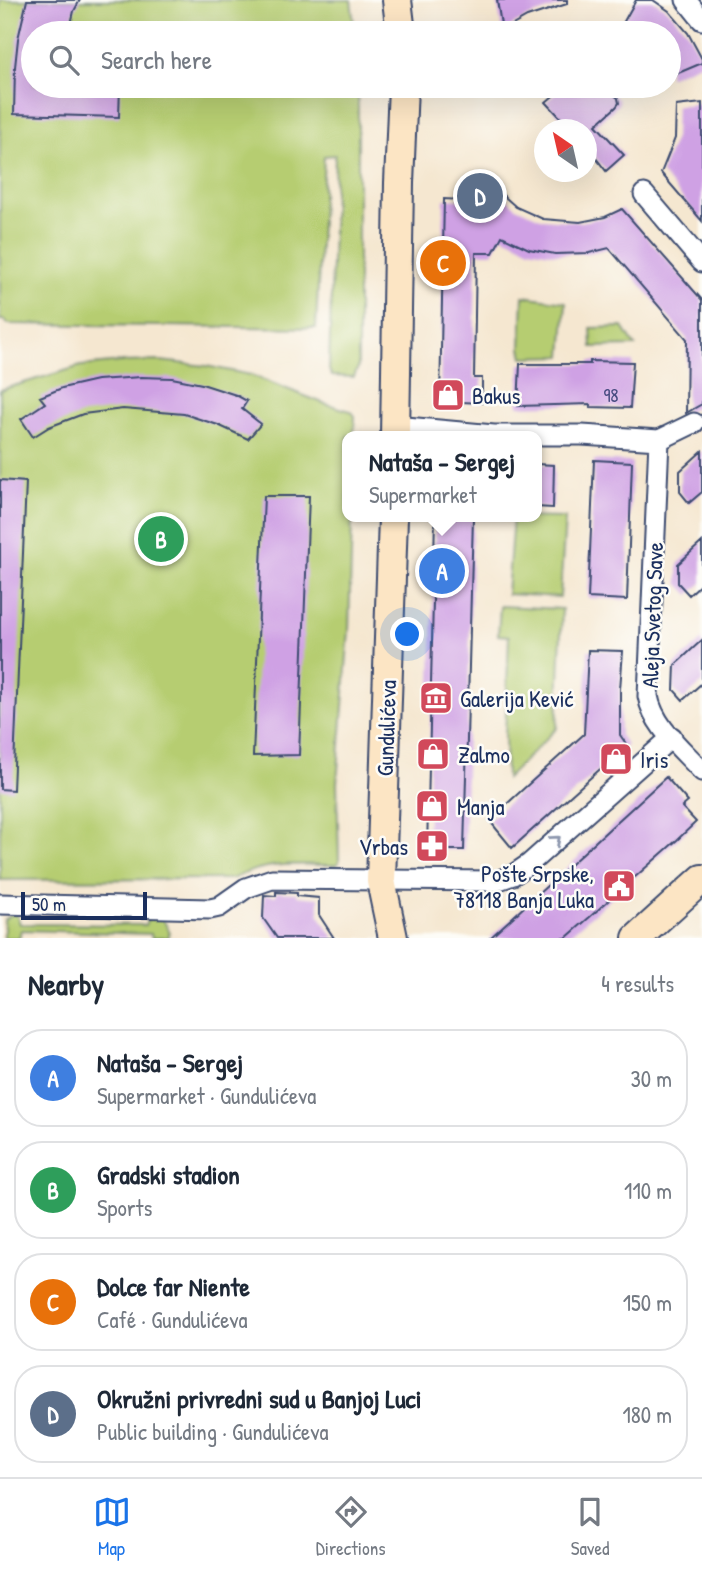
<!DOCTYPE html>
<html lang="en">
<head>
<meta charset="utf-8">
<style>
  :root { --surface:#fff; --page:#f2f2f3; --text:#1f2937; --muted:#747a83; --line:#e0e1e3; --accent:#1a73e8 }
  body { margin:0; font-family:"Patrick Hand",sans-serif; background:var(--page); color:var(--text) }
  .compass { position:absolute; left:534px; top:119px; width:63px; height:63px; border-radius:50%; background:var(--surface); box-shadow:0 7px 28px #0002; rotate:326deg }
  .scale { position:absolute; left:21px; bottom:18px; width:126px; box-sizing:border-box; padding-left:7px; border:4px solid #1b2f5e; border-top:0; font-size:19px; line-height:24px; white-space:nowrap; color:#1b2f5e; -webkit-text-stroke:5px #fdfcf7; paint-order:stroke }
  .you { position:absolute; left:408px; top:635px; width:24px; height:24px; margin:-18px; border:5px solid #fff; border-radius:50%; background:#1a73e8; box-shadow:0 0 0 10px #1a73e833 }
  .badge { display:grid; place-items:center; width:46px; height:46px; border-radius:50%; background:var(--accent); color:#fff; font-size:23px; font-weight:700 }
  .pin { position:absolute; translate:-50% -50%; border:4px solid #fff; box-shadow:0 2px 7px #0006 }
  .popup { position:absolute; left:342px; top:431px; width:200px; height:91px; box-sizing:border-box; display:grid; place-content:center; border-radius:14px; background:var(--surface); filter:drop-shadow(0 2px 5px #0005); font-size:23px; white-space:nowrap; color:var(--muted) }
  .popup b { font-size:26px; color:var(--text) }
  .popup::after { content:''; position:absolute; left:50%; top:100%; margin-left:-14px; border:14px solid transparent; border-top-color:var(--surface) }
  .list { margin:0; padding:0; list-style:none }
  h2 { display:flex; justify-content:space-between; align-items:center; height:91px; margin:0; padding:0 28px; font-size:30px }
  h2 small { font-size:23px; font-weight:400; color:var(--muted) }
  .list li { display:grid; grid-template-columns:46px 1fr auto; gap:21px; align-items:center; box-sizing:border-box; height:98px; margin:0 14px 14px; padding:0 14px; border:2px solid var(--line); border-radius:28px }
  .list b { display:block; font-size:26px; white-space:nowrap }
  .list p { margin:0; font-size:23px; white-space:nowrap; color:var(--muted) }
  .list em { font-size:23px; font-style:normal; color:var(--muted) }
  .icon { flex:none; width:38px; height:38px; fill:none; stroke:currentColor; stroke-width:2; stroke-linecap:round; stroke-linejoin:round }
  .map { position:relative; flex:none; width:702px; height:938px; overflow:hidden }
  .search { position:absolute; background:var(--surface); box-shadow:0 7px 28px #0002; left:21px; right:21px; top:21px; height:77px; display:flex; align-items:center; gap:18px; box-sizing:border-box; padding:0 24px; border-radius:38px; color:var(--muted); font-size:26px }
  .sheet { height:539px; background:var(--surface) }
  nav { display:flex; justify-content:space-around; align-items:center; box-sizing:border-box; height:98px; border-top:2px solid var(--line); background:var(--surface); font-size:19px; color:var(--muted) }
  nav a { display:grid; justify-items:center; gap:4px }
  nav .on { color:var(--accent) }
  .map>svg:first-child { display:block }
</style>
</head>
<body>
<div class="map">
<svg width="702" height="938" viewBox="0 0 702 938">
  <rect width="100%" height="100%" fill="#fdfcf7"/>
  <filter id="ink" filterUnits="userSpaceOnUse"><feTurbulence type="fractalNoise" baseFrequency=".0143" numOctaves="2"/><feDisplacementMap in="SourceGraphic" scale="14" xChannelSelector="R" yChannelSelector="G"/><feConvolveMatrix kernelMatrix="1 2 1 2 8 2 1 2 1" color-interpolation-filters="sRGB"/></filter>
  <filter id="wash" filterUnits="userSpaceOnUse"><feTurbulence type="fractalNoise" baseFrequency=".00686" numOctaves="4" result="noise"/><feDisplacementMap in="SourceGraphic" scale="28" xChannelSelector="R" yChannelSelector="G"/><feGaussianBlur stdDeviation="1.57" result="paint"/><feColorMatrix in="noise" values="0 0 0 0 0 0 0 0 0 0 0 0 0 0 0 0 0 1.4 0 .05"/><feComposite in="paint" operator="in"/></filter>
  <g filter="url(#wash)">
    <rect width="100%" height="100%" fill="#f5e7d0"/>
    <!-- green -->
    <path fill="#b6cd71" stroke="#687e68" stroke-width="2" d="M0,0H351L355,33H33V86H358V367L354,377L332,376L329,370L335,155L324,156L316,328L8,324L4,320H0Z
      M523,296L566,302L562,356L523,357L521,348Z
      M623,327L635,346L592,347L591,328Z
      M160,361L206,366L251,375L323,403L351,411L355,416L354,436H348V517H352L349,630L337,783L339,862L337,865C297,865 269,860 232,879L0,880V390L81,366L121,362Z
      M513,517L565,518L560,597L507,594Z
      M500,606L562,609L557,728L506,779L505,737L509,636L498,635Z
      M13,914L17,915L20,924L145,925L149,915L161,916L170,932L168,938H152L151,934L21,930L19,938H4V919Z"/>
    <g id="blocks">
      <!-- building -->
      <path fill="#cfa1e4" d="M27,0H80L74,11L69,33H33V86H120L119,117L14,114L15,67L18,39Z
        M497,0H567V4L527,17L502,31Z
        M636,0H653L669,11L688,33L702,59V63L669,77V33H634L622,25Z
        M565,86H609L608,90L618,98L619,103L616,107L596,125L624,155L606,171L586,145V130H572L546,102Z
        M702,103V221L661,173L675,138L676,106Z
        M487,181L516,207L543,219L580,222L605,217L622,209L702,300V404L686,413L687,339L609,248L589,253L555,254L529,249L502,236L493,253H476L474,378H482V403L440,401L444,199L462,200Z
        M590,361L633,362L630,408L590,407V404L518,406L520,364H590Z
        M141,377L172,378L202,384L236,395L247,401L242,409L261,424L248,439L218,425L184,414L123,409L83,414L49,427L33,437L21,419L45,403L40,397L62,388L97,380Z
        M702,451V492L689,503L680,492V471Z
        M594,460L632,462L627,600L588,598Z
        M536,464L554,465L553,508L536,507Z
        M0,480L26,482L13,790L0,789Z
        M264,496H309L299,755L253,756Z
        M435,517H473L464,850H427Z
        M702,542V583L689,595L678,583V564Z
        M702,640V683L683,700L674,690L675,665Z
        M588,650L623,651L620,689V735L627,745L512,848L489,820L584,734Z
        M666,777L688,802L682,807L696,822L677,840L566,938H490Z
        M276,892L297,893V896L319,898V915L334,938H277L263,918L264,895L276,896Z"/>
    </g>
  </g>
  <g filter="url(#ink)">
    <use href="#blocks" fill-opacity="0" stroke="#3c4b6f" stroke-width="2"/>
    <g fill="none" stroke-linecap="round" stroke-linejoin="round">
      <defs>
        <path id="street" d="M686,0L702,20
          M644,194L702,262
          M395,426L494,435H582L659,440L694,423
          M659,440L648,696C653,726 682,749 702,771
          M0,904L210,909L219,907L246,888L272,879L496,881L513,875L529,864L672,737"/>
        <path id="secondary" d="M397,0L401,33
          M395,436L399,183L403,86
          M393,517L381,881L393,938
          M637,938L702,879"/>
      </defs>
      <!-- street casing -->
      <use href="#street" stroke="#3c4b6f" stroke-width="23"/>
      <!-- secondary casing -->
      <use href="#secondary" stroke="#3c4b6f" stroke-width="32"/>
      <!-- street -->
      <use href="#street" stroke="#fff" stroke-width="19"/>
      <!-- secondary -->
      <use href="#secondary" stroke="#fce5c4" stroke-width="28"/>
    </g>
    <!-- one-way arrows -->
    <defs><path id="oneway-chevron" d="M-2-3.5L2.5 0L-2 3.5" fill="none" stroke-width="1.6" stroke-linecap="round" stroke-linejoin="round" transform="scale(1.75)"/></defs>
    <use stroke="#8d97ae" href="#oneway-chevron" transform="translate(556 840) rotate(-41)"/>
  </g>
  <!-- icons -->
  <defs>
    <symbol id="shop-square" viewBox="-11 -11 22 22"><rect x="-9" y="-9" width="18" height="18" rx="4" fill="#d1495b" stroke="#fdfcf7"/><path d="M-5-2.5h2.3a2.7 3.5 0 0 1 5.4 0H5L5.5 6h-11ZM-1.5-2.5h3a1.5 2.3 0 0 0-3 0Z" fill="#fff"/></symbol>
    <symbol id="museum-square" viewBox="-11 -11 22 22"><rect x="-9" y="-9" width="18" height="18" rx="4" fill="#d1495b" stroke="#fdfcf7"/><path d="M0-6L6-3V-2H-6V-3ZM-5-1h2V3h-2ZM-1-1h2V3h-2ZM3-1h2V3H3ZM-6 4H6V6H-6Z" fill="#fff"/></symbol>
    <symbol id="pharmacy-square" viewBox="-11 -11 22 22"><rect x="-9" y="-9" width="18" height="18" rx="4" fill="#d1495b" stroke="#fdfcf7"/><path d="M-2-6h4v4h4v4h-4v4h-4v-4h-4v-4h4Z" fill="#fff"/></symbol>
    <symbol id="civic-square" viewBox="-11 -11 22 22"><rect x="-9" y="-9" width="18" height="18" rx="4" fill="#d1495b" stroke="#fdfcf7"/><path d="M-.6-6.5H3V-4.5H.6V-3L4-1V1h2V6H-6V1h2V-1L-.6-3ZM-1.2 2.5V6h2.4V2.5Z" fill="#fff"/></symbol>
  </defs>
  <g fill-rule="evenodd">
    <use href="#shop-square" x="429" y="376" width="38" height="38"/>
    <use href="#museum-square" x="417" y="679" width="38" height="38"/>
    <use href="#shop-square" x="414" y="735" width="38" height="38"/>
    <use href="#shop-square" x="597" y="740" width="38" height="38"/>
    <use href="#shop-square" x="413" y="787" width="38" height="38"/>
    <use href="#pharmacy-square" x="413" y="827" width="38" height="38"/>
    <use href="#civic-square" x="600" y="867" width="38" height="38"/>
  </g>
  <g text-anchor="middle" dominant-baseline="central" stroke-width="5" stroke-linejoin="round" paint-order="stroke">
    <!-- number labels -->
    <g font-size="19" fill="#484c80">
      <text x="611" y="395">98</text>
    </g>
    <!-- poi labels -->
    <g font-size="23" fill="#1b2f5e" stroke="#fdfcf7" text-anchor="start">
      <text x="472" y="395">Bakus</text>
      <text x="460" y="698">Galerija Kević</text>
      <text x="458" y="754">Zalmo</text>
      <text x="640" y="759">Iris</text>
      <text x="457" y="806">Manja</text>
      <text x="408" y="846" text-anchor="end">Vrbas</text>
      <text x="594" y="873" text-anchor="end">Pošte Srpske,<tspan x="594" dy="26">78118 Banja Luka</tspan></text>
    </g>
    <!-- street labels -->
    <g font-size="23" fill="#1b2f5e" stroke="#fdfcf7">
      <text transform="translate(652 615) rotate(-88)">Aleja Svetog Save</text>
      <text transform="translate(386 728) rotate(-88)">Gundulićeva</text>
    </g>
  </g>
</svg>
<svg class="compass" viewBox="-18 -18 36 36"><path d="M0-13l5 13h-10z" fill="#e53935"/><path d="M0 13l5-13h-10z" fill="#747a83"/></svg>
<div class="scale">50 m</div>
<div class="you"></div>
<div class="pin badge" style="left:442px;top:571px;background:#3f7fe0">A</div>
<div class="popup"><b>Nataša - Sergej</b>Supermarket</div>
<div class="pin badge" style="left:161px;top:539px;background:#2e9e5b">B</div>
<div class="pin badge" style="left:443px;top:263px;background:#e8710a">C</div>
<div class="pin badge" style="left:480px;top:196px;background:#5c6f8a">D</div>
<div class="search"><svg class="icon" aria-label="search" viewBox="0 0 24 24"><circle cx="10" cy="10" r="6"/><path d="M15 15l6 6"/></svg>Search here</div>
</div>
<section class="sheet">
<h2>Nearby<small>4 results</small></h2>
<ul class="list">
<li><span class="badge" style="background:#3f7fe0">A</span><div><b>Nataša - Sergej</b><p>Supermarket · Gundulićeva</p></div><em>30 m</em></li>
<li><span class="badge" style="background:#2e9e5b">B</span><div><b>Gradski stadion</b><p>Sports</p></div><em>110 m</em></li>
<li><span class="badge" style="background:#e8710a">C</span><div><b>Dolce far Niente</b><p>Café · Gundulićeva</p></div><em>150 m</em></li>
<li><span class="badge" style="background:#5c6f8a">D</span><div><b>Okružni privredni sud u Banjoj Luci</b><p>Public building · Gundulićeva</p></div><em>180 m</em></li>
</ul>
</section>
<nav>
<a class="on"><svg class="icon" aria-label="map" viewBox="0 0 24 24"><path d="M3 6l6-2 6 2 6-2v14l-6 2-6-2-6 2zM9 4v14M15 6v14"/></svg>Map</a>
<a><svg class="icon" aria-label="directions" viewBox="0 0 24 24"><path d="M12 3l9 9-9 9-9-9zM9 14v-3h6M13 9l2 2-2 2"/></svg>Directions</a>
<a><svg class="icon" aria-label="saved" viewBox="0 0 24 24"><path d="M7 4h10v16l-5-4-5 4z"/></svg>Saved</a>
</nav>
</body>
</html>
